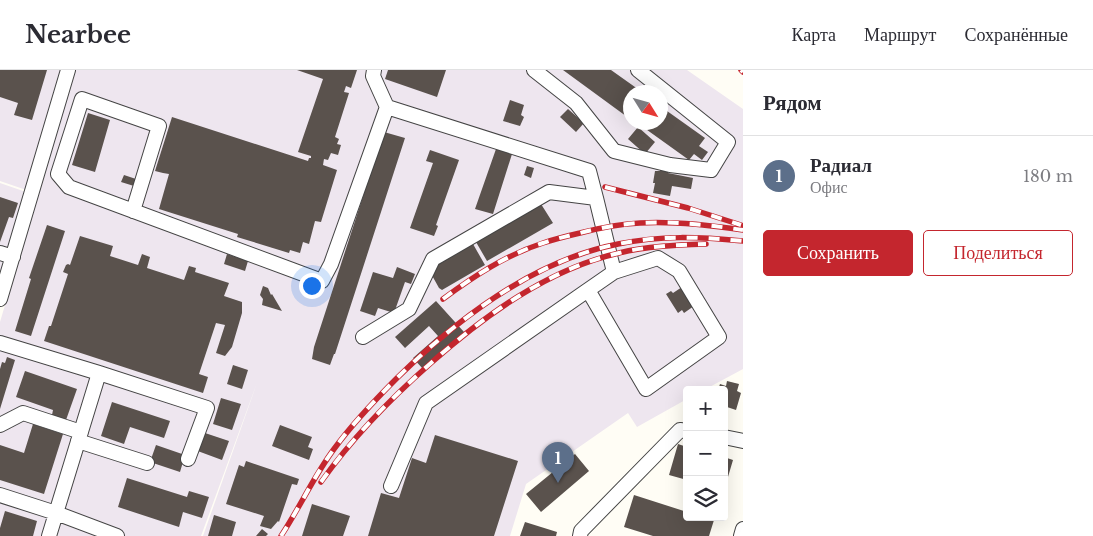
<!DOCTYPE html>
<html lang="ru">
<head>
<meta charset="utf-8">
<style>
  :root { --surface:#fff; --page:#f2f2f3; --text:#2b2b33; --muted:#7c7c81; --line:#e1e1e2; --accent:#c4262e }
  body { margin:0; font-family:"Libre Baskerville",serif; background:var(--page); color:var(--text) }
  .controls { position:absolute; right:15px; bottom:15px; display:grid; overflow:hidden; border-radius:5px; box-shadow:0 5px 20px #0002 }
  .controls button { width:45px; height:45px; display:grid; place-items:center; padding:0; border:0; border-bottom:1px solid var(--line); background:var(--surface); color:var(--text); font:25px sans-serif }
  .compass { position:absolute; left:623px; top:15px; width:45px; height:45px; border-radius:50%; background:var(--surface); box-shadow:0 5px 20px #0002; rotate:127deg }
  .you { position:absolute; left:311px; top:215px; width:18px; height:18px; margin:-12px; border:4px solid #fff; border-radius:50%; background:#1a73e8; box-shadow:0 0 0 8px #1a73e833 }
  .badge { display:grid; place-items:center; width:32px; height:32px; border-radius:50%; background:var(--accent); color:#fff; font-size:16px; font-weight:700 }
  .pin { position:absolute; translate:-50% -41px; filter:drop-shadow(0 1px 2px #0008) }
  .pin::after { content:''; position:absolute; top:26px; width:18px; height:15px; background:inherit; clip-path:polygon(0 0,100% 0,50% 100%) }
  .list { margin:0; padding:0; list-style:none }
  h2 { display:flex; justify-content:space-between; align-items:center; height:65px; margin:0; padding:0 20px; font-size:21px }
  h2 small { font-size:16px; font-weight:400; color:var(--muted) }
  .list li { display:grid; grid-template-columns:32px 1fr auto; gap:15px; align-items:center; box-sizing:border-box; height:80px; padding:0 20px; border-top:1px solid var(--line) }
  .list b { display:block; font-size:19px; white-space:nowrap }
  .list p { margin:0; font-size:16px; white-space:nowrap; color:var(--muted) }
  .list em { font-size:16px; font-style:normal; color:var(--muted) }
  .actions { display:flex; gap:10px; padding:15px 20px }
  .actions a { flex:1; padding:11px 0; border:1px solid var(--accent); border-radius:5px; text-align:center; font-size:18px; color:var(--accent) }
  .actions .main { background:var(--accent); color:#fff }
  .icon { flex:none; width:28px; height:28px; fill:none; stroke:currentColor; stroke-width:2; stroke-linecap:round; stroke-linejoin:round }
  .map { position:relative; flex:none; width:743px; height:466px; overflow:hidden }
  header { display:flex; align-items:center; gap:30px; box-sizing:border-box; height:70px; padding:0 25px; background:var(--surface); border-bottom:1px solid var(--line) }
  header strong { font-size:24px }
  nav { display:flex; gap:28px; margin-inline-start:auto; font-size:18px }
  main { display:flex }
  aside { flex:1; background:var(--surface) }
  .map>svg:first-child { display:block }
</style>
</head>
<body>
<header>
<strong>Nearbee</strong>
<nav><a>Карта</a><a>Маршрут</a><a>Сохранённые</a></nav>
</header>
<main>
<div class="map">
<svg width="743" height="466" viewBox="0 0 743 466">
  <rect width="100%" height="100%" fill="#fffdf5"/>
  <!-- industrial -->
  <path fill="#eee6ef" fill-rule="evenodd" d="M0,0H687L743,39V299L704,320H687V329L637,357L628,343L526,414L510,466H203L258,310L201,466H0V252L38,124L0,111ZM630,22H660V52H630Z
    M0,113L26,122L0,206Z"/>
  <!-- building -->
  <path fill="#5a524d" d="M0,0H47L32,50L14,45L18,33L0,27Z
    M297,0H357L351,18L346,16L344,22L349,23L335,67L339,69L337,74L341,75L338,85L331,83L328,90L324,89L323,95L337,100L321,152L315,151L309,174L303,172L300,183L290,180L289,183L237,167L238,164L159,139L169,104L163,103L155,101L172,47L308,91L309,88H311V86L298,82L323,9Z
    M388,0H446L437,27L385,9Z
    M563,0H611L642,22H630V49Z
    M510,30L524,35L521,45L524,47L520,56L503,51Z
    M660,36L705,68L699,76L708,82L702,90L694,84L689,90L636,52H660Z
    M568,39L584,53L576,62L560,47Z
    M88,43L110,50L95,102L72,95Z
    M638,57L655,72L645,84L628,69Z
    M384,62L405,68L335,284H334L330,295L312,289L314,277Z
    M496,79L512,84L493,144L475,139Z
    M430,80L459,90L436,155L438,156L434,166L410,158L433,93L426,91Z
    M527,96L534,98L531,108L524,105Z
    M661,98L668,100V103L693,108L691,119L672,116L670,126L653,123L655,113H653L655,101H660Z
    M124,105L136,109L134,116L121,112Z
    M0,127L18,133L13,148L9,147L0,172Z
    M541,134L553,153L487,191L476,172Z
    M47,155L65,161L31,266L15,261L31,209L29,208Z
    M80,166L113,176L110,186L138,195L142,184L150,187L147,198L184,210L189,196L196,198L195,202L229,213L224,226L242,232V243L232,277L225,286L216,283L225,255L216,253L199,304L208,307L203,323L44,271L49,256H51L68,204L63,202L66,195L68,194L70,195Z
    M473,174L485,195L442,220L439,218L429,200Z
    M227,184L248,191L245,201L224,194Z
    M397,197L415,204L411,214L405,212L394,243L378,238L375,246L360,241L373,202L393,208Z
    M263,216L268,218L271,225L272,224L282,241L262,235L263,229L260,225Z
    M682,217L694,236L684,243L682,240L678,243L666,224L671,221L673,223Z
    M436,231L464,262L423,299L413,288L438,266L429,256L405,278L395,267Z
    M7,287L15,290L0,339V299L2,292L5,293Z
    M233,295L248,300L242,319L227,314Z
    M25,301L77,319L66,350L52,345L53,340L16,327Z
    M727,311L739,314L737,321L741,323L736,340L724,336V320H718L720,314L726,316Z
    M221,328L241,334L232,360L213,354Z
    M112,332L170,351L164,368L130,357L124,374L101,366Z
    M33,354L63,364L44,424L0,410V375L24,383Z
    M280,355L312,367L308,377L313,379L309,390L272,376Z
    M202,362L229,371L222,390L195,380Z
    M435,365L518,391L494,466H368L381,423L399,428L412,388L426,393Z
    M678,374L687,377V410L669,405Z
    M156,375L185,385L180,402L150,392Z
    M575,384L589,401L541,442L526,424Z
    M724,387L733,390L725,417H724Z
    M246,391L299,409L297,415L292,414L279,452L278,451L271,459L260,456L264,446L226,434L239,395L244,397Z
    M127,408L187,427L189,421L209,427L202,448L183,442L179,457L118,437Z
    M634,425L687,442V447H705L714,450L709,466H653L624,457Z
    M312,434L350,446L343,466H302Z
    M5,441L37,451L33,466H0V458Z
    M214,445L236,452L232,466H208Z
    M525,452L557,462L556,466H520Z
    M262,459L268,464L266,466H256Z"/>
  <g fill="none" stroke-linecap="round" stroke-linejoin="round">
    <defs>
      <path id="minor" d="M374,0L373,6L387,37
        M534,0L576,33L614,81L670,95L711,100L728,72L638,0
        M133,141L159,56L82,29L58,104L69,117L322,211L331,194L387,37L589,101L596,128
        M0,183L13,187
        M658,188L679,201L719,267L646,319L588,220L614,202Z
        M0,229L68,0
        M363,267L409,239L433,189L549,122L596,128L614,202
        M0,273L99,303L207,338L188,389
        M0,355L23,343L81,362
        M724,367L743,371
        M78,371L147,393
        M391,416L426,333L588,220
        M0,425L56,443L117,466
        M49,466L99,303
        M580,466L581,461L680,360L687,361
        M741,466L743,459"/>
    </defs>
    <!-- minor casing -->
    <use href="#minor" stroke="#444" stroke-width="16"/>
    <!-- minor -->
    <use href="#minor" stroke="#fff" stroke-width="14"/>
    <defs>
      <path id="rail" d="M741,0L743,2
        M605,117L688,138L741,155
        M443,229C474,206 506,185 543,173C555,169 567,166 580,163C599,158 620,154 640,153C675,151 709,155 743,160
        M321,412C353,367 390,329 431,293C484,246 548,199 619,183C647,176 677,175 706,174
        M281,466C300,437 314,406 334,379C353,353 375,330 397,308C457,249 535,190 618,174C661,165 700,167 743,171"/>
    </defs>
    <!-- rail casing -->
    <use href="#rail" stroke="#c4262e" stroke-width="5.5"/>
    <!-- rail -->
    <use href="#rail" stroke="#fff" stroke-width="4" stroke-dasharray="11" stroke-linecap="butt"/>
  </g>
</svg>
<div class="controls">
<button>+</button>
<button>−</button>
<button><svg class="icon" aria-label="layers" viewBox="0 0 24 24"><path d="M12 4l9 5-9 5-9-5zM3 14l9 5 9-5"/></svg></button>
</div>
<svg class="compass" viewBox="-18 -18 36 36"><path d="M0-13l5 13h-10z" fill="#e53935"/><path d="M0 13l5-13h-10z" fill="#7c7c81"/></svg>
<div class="you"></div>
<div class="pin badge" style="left:558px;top:413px;background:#5c6f8a">1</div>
</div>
<aside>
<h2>Рядом<small></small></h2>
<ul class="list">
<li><span class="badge" style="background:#5c6f8a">1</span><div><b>Радиал</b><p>Офис</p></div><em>180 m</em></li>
</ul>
<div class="actions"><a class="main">Сохранить</a><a>Поделиться</a></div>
</aside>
</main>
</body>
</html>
